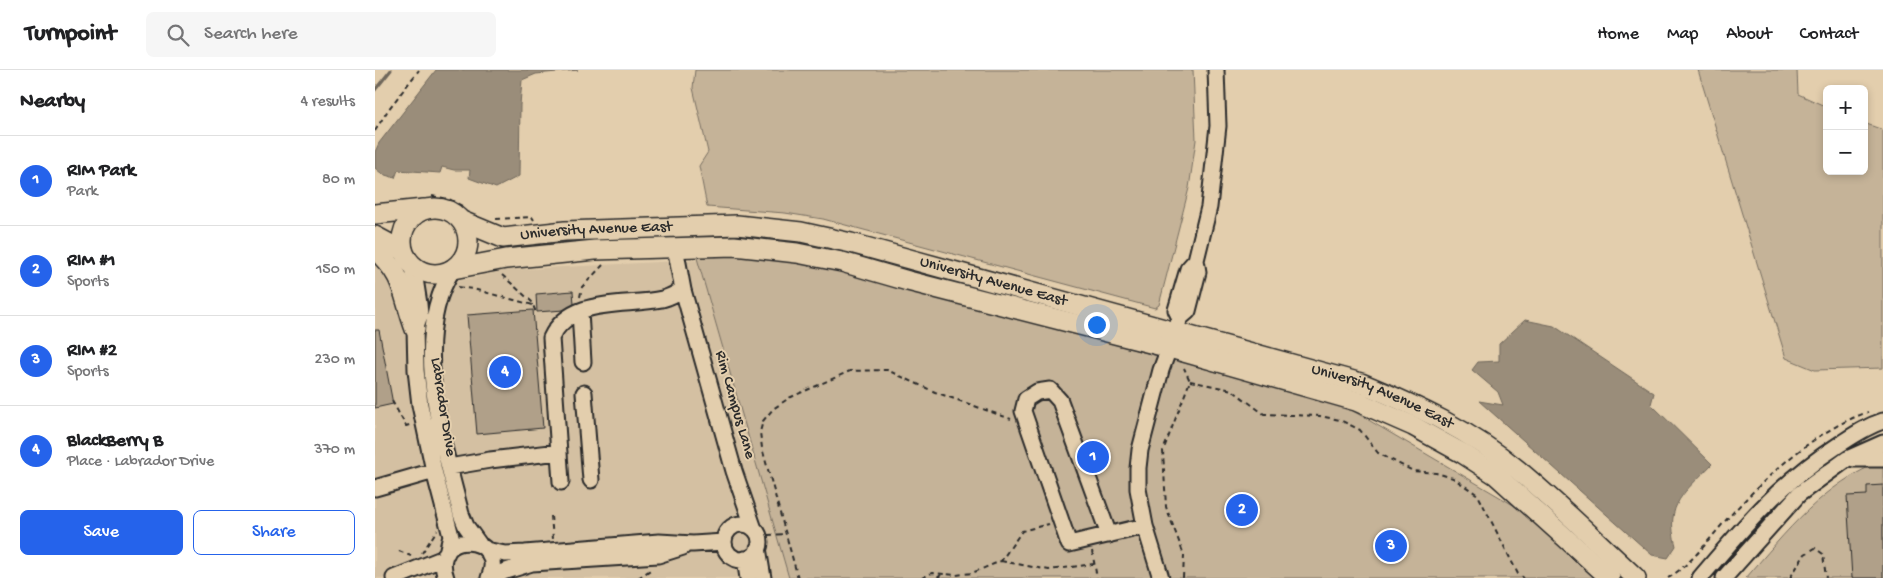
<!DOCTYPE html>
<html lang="en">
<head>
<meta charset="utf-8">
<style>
  :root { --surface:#fff; --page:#f6f6f6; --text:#202124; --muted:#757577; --line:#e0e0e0; --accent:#2563eb }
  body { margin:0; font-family:"Gochi Hand",sans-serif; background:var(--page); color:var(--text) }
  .controls { position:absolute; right:15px; top:15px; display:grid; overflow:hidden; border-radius:8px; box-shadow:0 2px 8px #0003 }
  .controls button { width:45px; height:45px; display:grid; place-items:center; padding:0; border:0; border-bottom:1px solid var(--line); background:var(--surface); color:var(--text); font:25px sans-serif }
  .you { position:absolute; left:721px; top:254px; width:18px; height:18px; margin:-12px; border:4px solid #fff; border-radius:50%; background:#1a73e8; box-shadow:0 0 0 8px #1a73e833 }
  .badge { display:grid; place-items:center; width:32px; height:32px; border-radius:50%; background:var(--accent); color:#fff; font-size:16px; font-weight:700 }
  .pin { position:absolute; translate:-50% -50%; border:2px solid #fff; box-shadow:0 1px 5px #0006 }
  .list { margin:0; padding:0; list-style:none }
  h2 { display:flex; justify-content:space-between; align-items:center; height:65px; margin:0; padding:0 20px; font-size:21px }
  h2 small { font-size:16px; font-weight:400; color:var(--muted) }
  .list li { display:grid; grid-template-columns:32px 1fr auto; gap:15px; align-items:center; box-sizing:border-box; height:90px; padding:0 20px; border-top:1px solid var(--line) }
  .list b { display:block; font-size:19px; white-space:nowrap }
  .list p { margin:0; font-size:16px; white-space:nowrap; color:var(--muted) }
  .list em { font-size:16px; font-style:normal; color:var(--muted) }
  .actions { display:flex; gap:10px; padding:15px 20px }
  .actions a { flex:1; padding:11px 0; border:1px solid var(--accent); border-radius:8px; text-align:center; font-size:18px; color:var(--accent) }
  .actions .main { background:var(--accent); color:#fff }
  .icon { flex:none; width:28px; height:28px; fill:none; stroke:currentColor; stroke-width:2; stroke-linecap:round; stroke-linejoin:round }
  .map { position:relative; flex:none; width:1508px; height:508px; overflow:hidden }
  header { display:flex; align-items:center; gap:30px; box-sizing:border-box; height:70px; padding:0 25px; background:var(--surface); border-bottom:1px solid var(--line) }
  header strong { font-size:24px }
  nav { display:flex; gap:28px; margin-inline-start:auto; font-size:18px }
  .search { width:350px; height:45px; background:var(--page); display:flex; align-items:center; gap:12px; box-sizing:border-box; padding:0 18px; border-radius:8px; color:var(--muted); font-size:19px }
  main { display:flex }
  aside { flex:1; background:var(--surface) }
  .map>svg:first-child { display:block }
</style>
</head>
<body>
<header>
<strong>Turnpoint</strong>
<div class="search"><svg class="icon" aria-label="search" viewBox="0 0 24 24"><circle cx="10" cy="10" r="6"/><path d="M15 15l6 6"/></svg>Search here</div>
<nav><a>Home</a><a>Map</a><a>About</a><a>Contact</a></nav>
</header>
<main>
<aside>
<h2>Nearby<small>4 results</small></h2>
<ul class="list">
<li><span class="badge">1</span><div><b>RIM Park</b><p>Park</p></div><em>80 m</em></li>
<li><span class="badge">2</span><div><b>RIM #1</b><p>Sports</p></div><em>150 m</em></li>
<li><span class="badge">3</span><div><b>RIM #2</b><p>Sports</p></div><em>230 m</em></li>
<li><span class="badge">4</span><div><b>BlackBerry B</b><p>Place · Labrador Drive</p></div><em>370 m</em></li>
</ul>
<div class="actions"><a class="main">Save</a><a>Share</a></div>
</aside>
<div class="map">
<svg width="1508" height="508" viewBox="0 0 1508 508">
  <rect width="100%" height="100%" fill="#e3cead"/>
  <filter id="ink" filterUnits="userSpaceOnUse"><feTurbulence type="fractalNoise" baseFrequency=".02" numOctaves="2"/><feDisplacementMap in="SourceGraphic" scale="10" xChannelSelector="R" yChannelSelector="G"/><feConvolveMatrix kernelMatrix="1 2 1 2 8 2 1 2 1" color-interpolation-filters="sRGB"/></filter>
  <g filter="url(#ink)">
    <!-- built -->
    <path fill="#d4c0a2" d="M323,190L414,508H0V195L56,213L97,208L131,200Z"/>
    <!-- green -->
    <path fill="#c5b398" stroke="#786f62" d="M320,0H818L821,70L814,118L784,235L780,238L448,149L410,143L332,137L324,96L333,82L318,18Z
      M1323,0H1422L1423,24L1452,37V101H1489V53L1508,60V298L1440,300L1411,288Z
      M320,181H343L458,197L973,338L1140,436L1221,508H414Z
      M1508,391V508H1371C1410,463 1450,412 1508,391Z"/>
    <!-- water -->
    <path fill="#9a8d7a" stroke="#6e665a" d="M61,0H203L161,4L147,10L145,35L144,106L121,118L94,108L95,100H79L67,97L65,103L23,100L20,108L7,104L0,98V82L4,73Z
      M1150,250L1179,256L1279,323L1276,334L1337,394C1310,423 1289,433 1301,476L1293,488L1277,485L1104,331L1128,335L1123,322L1097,300L1103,292L1124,291V274Z"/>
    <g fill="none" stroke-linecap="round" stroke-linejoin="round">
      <!-- stream -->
      <path stroke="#6e665a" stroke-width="3" d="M0,20L16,0"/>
    </g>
    <!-- building -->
    <path fill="#b0a089" stroke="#2b2b2b" d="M198,221L199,234L189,240L162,242L161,224Z
      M158,240L168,358L102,364L92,245Z
      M0,260H4L18,334L0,338Z
      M1508,415V508H1477L1472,426L1492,425V416Z"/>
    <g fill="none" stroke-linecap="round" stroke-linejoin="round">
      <defs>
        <path id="minor" d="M300,177L308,220L359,401L379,459
          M38,196L44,234L45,245L40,259L41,300L45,335L59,401L76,466L72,483
          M78,199C34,266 68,372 86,444L91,456L104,474
          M205,241L208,292
          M805,248L801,240L813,199L821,190
          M209,323L216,410
          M1479,389H1508
          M74,397L115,390L184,382
          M186,412L176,268C196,226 249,237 287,229C294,228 301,223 308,220
          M0,418L59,401
          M349 472a18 18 0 1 1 36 0a18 18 0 1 1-36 0Z
          M734,465L685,331L675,320L662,322L651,329L648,341L694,474L770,456
          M383,478L388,508
          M111,480L130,484L150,483L284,472L318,474L349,472
          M370,489L373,508
          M115,506L157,493L283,485L308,477
          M19,508L69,488
          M71,508C53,458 134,463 114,508
          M786,508L770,456L763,419V398L765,380L786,300L805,248L813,241L823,202L821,190L834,137L843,56L841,0
          M1325,508C1369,456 1406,412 1465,374C1479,365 1492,356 1508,351
          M1349,508L1424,424L1472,389L1508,373"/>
        <g id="major">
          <circle cx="60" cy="171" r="33"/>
          <path d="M0,144L49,139"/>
          <path id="s1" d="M87,151L128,168L190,161L362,155L426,162L476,173L986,313C1042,336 1096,361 1143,400C1184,434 1222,472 1261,508"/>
          <path d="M0,166L28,181"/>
          <path d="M0,180C31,207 27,225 40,259"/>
          <path d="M78,199L131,189L220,180L359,176L422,183L467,192L533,211L795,278L981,331L1038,356L1087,383L1121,405L1235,508"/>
        </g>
      </defs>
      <!-- minor casing -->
      <use href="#minor" stroke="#2b2b2b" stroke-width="19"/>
      <!-- major casing -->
      <use href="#major" stroke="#2b2b2b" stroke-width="22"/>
      <!-- path -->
      <path stroke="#2b2b2b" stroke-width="2" stroke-dasharray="5 4" stroke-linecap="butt" d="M0,61L13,40L44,0
        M57,126L74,129L87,136
        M121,149L157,147L159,150
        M127,205L157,232L161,243
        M83,217L98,219L158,235
        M205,227L207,217L228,195
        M815,311L857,320L889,344L945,346L965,350L985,360L1003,383L1038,401L1061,403L1078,408L1103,425L1143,504L1149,508
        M17,331L31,356L37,354
        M176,446L178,469
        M393,465L410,464
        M24,481L36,486
        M717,481L722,508
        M47,483L62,460
        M626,491L674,500L719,494
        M263,508L277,499
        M423,508L387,378L385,362L388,351L398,339L414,328L475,301L512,300L560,322L636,349
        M547,508L557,503L581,505L597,503L626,491L647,461L674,454
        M562,508L566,505L567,508
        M808,508L809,485L791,437L788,381L815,311L809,298
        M1293,508C1318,493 1333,470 1352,449C1391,407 1438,361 1493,342
        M1415,508L1430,484L1440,478L1448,484L1451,508"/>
      <!-- minor -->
      <use href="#minor" stroke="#e3cead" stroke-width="15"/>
      <!-- major -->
      <use href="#major" stroke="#e3cead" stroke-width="19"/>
    </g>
  </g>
  <g text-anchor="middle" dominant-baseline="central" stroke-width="4" stroke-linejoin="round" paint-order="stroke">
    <!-- street labels -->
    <g font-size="16" fill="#2b2b2b" stroke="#e3cead">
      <text stroke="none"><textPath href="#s1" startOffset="138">University Avenue East</textPath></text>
      <text stroke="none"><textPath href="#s1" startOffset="542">University Avenue East</textPath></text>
      <text stroke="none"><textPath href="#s1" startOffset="948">University Avenue East</textPath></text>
      <text transform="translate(359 335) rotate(74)">Rim Campus Lane</text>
      <text transform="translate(67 337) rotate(81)">Labrador Drive</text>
    </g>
  </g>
</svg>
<div class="controls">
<button>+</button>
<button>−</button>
</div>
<div class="you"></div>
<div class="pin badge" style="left:718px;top:387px">1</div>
<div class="pin badge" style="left:867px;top:440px">2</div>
<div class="pin badge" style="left:1016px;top:476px">3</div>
<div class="pin badge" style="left:130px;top:302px">4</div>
</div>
</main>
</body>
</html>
